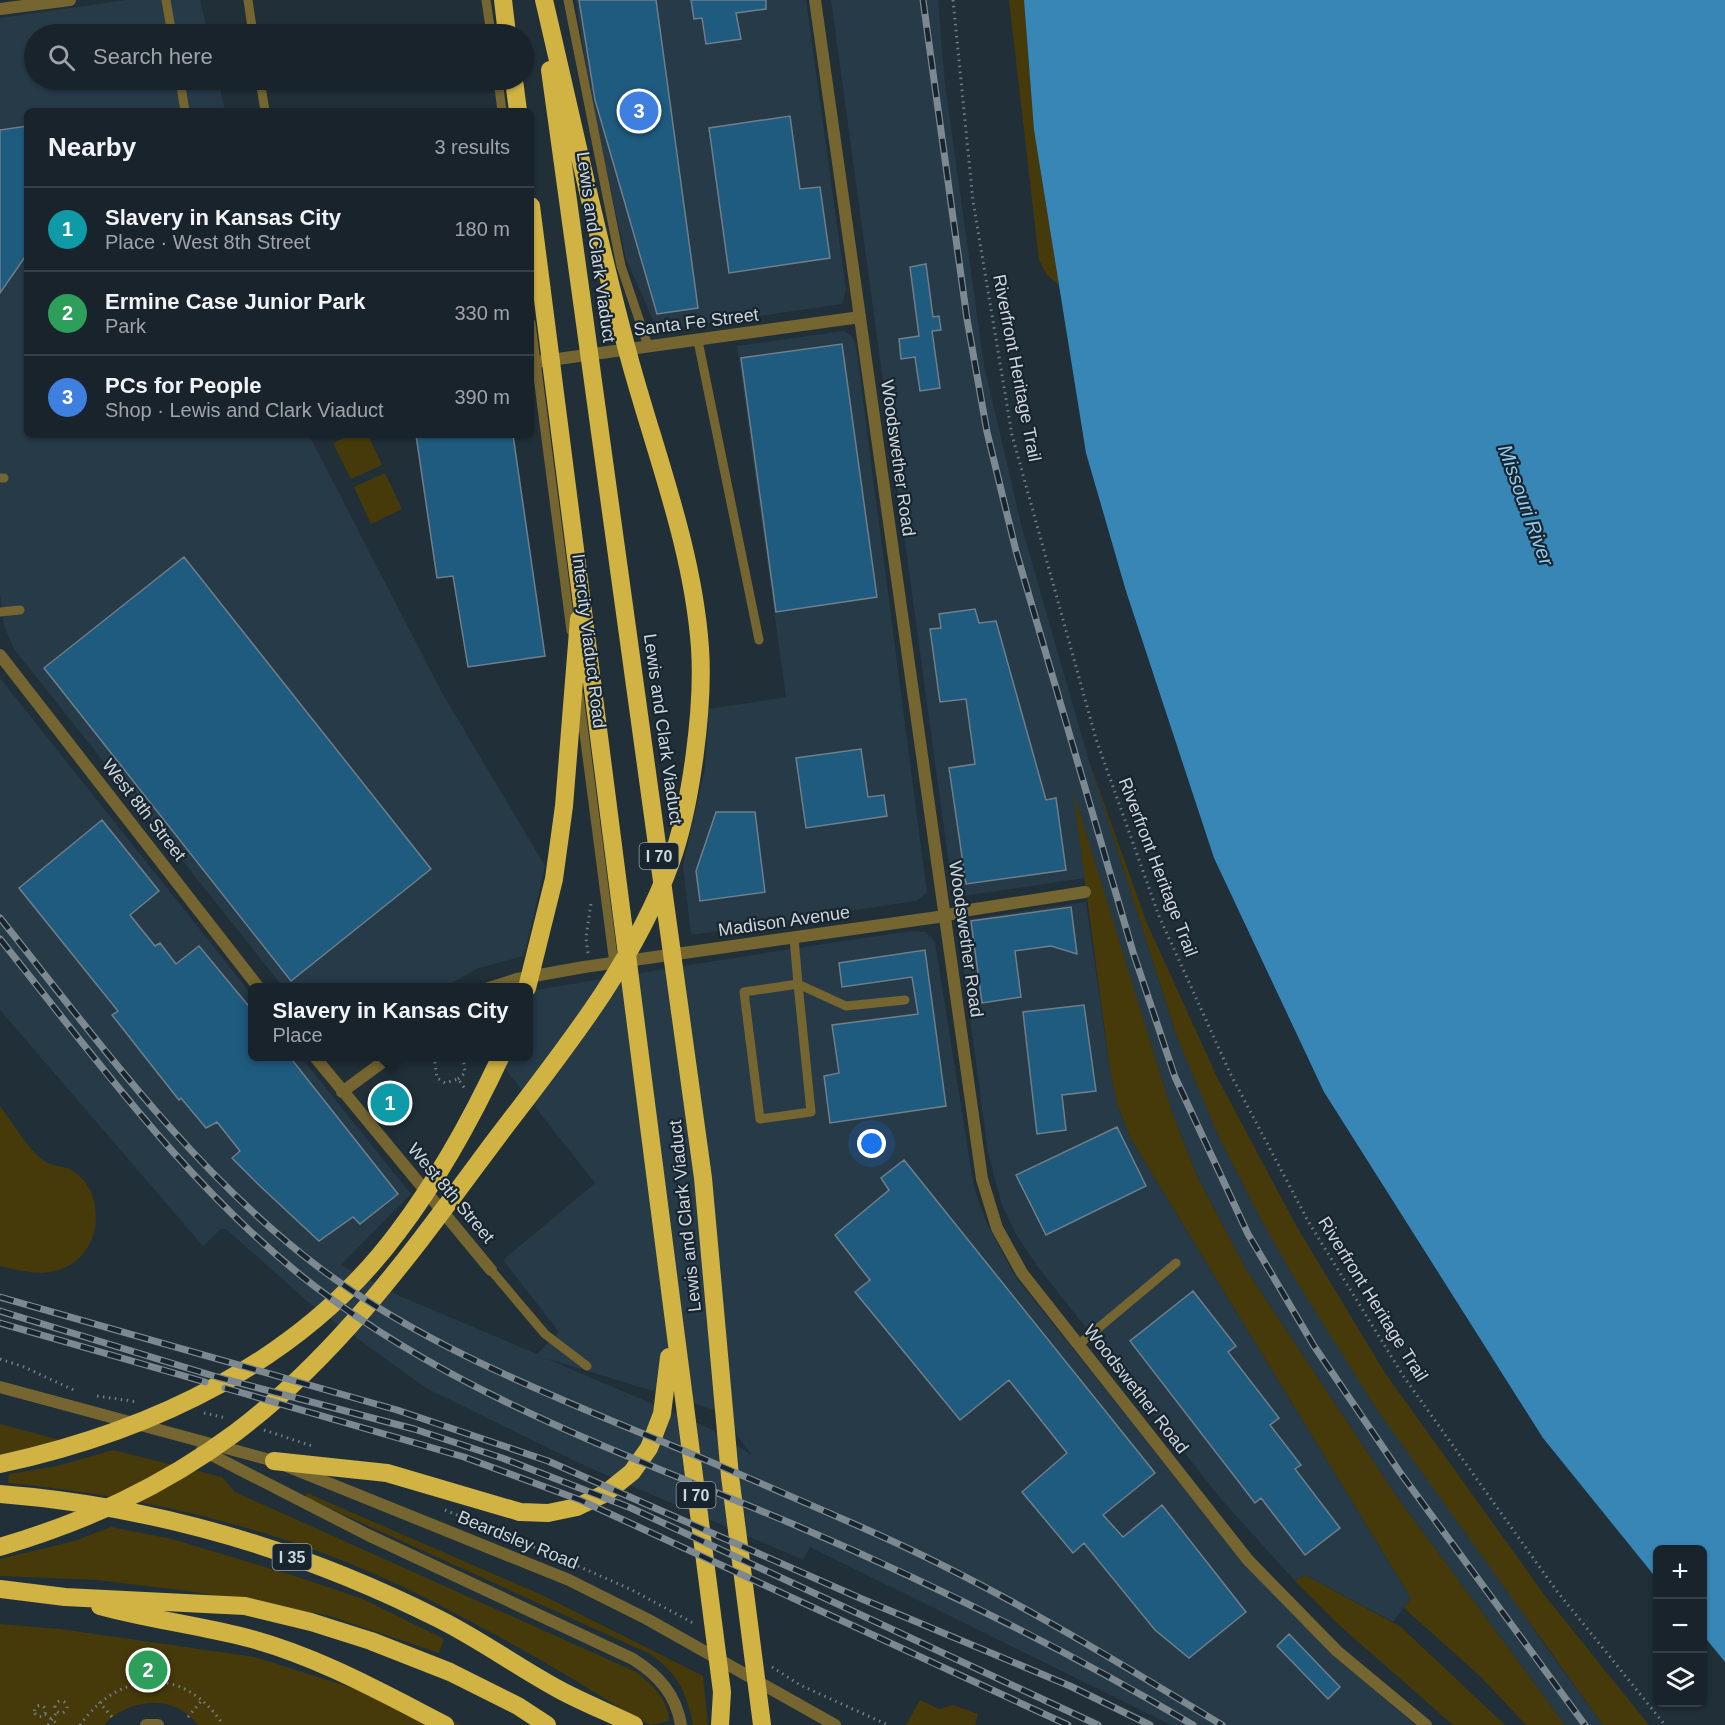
<!DOCTYPE html>
<html lang="en">
<head>
<meta charset="utf-8">
<style>
  :root { --surface:#19232b; --page:#262f37; --text:#f1f3f6; --muted:#9fa4a9; --line:#374047; --accent:#d6b534 }
  body { margin:0; font-family:Arial,sans-serif; background:var(--page); color:var(--text) }
  .controls { position:absolute; right:18px; bottom:18px; display:grid; overflow:hidden; border-radius:9px; box-shadow:0 2px 4px #0004 }
  .controls button { width:54px; height:54px; display:grid; place-items:center; padding:0; border:0; border-bottom:2px solid var(--line); background:var(--surface); color:var(--text); font:30px sans-serif }
  .you { position:absolute; left:872px; top:1144px; width:21px; height:21px; margin:-15px; border:4px solid #fff; border-radius:50%; background:#1a73e8; box-shadow:0 0 0 9px #1a73e833 }
  .badge { display:grid; place-items:center; width:39px; height:39px; border-radius:50%; background:var(--accent); color:#fff; font-size:20px; font-weight:700 }
  .pin { position:absolute; translate:-50% -50%; border:3px solid #fff; box-shadow:0 2px 6px #0006 }
  .popup { position:absolute; left:248px; top:983px; width:285px; height:78px; box-sizing:border-box; display:grid; place-content:center; border-radius:9px; background:var(--surface); filter:drop-shadow(0 2px 4px #0005); font-size:20px; white-space:nowrap; color:var(--muted) }
  .popup b { font-size:22px; color:var(--text) }
  .popup::after { content:''; position:absolute; left:50%; top:100%; margin-left:-12px; border:12px solid transparent; border-top-color:var(--surface) }
  .list { margin:0; padding:0; list-style:none }
  h2 { display:flex; justify-content:space-between; align-items:center; height:78px; margin:0; padding:0 24px; font-size:26px }
  h2 small { font-size:20px; font-weight:400; color:var(--muted) }
  .list li { display:grid; grid-template-columns:39px 1fr auto; gap:18px; align-items:center; box-sizing:border-box; height:84px; padding:0 24px; border-top:2px solid var(--line) }
  .list b { display:block; font-size:22px; white-space:nowrap }
  .list p { margin:0; font-size:20px; white-space:nowrap; color:var(--muted) }
  .list em { font-size:20px; font-style:normal; color:var(--muted) }
  .icon { flex:none; width:33px; height:33px; fill:none; stroke:currentColor; stroke-width:2; stroke-linecap:round; stroke-linejoin:round }
  .map { position:relative; flex:none; width:1725px; height:1725px; overflow:hidden }
  .search { position:absolute; background:var(--surface); box-shadow:0 2px 4px #0004; left:24px; top:24px; width:510px; height:66px; display:flex; align-items:center; gap:15px; box-sizing:border-box; padding:0 21px; border-radius:33px; color:var(--muted); font-size:22px }
  .panel { position:absolute; background:var(--surface); box-shadow:0 2px 4px #0004; left:24px; top:108px; width:510px; height:330px; border-radius:9px }
  .map>svg:first-child { display:block }
</style>
</head>
<body>
<div class="map">
<svg width="1725" height="1725" viewBox="0 0 1725 1725">
  <rect width="100%" height="100%" fill="#212f39"/>
  <!-- built -->
  <path fill="#263a48" fill-rule="evenodd" d="M127,0H200L208,34H34V80H218L225,111H27V435H309L441,691L545,866L524,956L479,968L444,987H283L14,649L4,626L0,594V18Z
    M576,0H806L846,290L842,304L658,331L626,259L591,100Z
    M831,0H938L945,84L984,365L1022,528L1089,761L1177,1037L1536,1633L1603,1725H1565L1395,1494L1247,1271L1197,1176L1172,1112L1074,797L1085,878L963,896L952,887Z
    M843,331L851,335L856,346L927,893L916,901L691,935L683,866L705,768L709,709L786,697L737,346Z
    M0,678L252,995V1056L301,1057L411,1194L341,1265L402,1297L537,1354L559,1332L503,1260L595,1183L496,1057L528,1056V991L803,947L912,931L926,932L935,942L974,1187L986,1222L1015,1276L1189,1495L1329,1649L1415,1725H1171L810,1547L803,1560L581,1464L426,1388L315,1308L226,1229H221L203,1246L0,1010ZM545,1358L718,1411L752,1455L709,1428Z
    M1086,902L1110,1070L1117,1104L1131,1139L1411,1598L1393,1622L1305,1575L1295,1581L1221,1499L1038,1267L1015,1233L1002,1205L988,1153L958,928L964,920Z"/>
  <!-- green -->
  <path fill="#463a0a" d="M1009,0H1024L1034,130L1059,285L1047,275L1039,260Z
    M350,435H368L382,465L351,479L333,443Z
    M385,473L402,509L371,524L354,487Z
    M1089,761L1146,921L1217,1077L1297,1227L1385,1373L1546,1597L1649,1725H1603L1376,1408L1292,1274L1256,1210L1219,1137L1177,1037Z
    M1073,791L1172,1112L1197,1176L1247,1271L1395,1494L1565,1725H1526L1481,1677L1404,1608L1411,1598L1131,1139L1117,1104L1110,1070Z
    M0,1106C13,1123 26,1147 43,1160C51,1167 64,1165 73,1171C101,1188 103,1234 81,1256C57,1280 30,1273 0,1266Z
    M0,1424L64,1441L0,1454Z
    M113,1450L222,1477L235,1492L636,1672C652,1684 669,1700 669,1721L651,1725C624,1711 599,1695 573,1679C526,1651 478,1625 430,1600C298,1533 154,1497 8,1483L9,1474L57,1466Z
    M307,1493L544,1596L703,1676L708,1725H693C687,1693 677,1672 650,1654L305,1497Z
    M111,1527L172,1539L295,1576L363,1599L444,1639L439,1653L327,1615L195,1592L97,1580L0,1576V1559L74,1541Z
    M1305,1575L1401,1627L1505,1725H1453L1339,1625L1295,1581Z
    M0,1624L60,1629L255,1657L453,1720L460,1725H198C174,1693 129,1698 104,1725H0Z
    M920,1700L939,1709L953,1705L978,1714L975,1725H906Z"/>
  <!-- water -->
  <path fill="#3886b6" d="M1024,0H1725V1662L1703,1635L1702,1550H1658L1657,1579L1543,1438L1324,1092L1214,858L1126,591L1086,453L1034,130Z"/>
  <!-- building -->
  <path fill="#1f5b7f" stroke="#6f7e8a" stroke-width="1.5" d="M579,0H656L698,308L657,314L595,100Z
    M691,0H766V9L736,13L741,39L706,44L702,18L694,19Z
    M790,116L800,189L820,187L830,258L729,273L709,128Z
    M27,126V254L0,293V130Z
    M926,264L933,317L939,316L941,330L932,331L940,388L920,391L915,357L901,359L899,339L919,336L910,267Z
    M842,344L877,597L776,612L741,358Z
    M416,435H513L545,656L468,667L453,576L437,578Z
    M184,557L431,869L291,981L44,668Z
    M975,609L979,623L996,621L1046,800L1056,798L1066,870L966,884L949,768L975,764L966,699L940,702L930,629L941,628L939,614Z
    M861,749L868,797L884,795L887,816L806,828L796,758Z
    M716,812H755L765,892L700,901L696,871Z
    M102,820L159,891L130,915L155,946L160,943L176,964L199,946L252,1010V1056H289L398,1194L360,1224L353,1217L319,1241L260,1186L232,1158L240,1151L217,1122L206,1128L181,1098L179,1100L112,1015L118,1011L19,888Z
    M1071,907L1077,954L1051,946L1015,951L1021,997L982,1003L971,921Z
    M925,950L946,1106L830,1123L824,1076L839,1073L832,1025L918,1014L912,977L842,987L839,963Z
    M1084,1005L1096,1091L1062,1095L1066,1130L1037,1134L1023,1012Z
    M1117,1127L1146,1186L1046,1235L1016,1175Z
    M904,1160L1155,1473L1103,1515L1123,1537L1162,1505L1246,1612L1189,1658L1155,1630L1084,1543L1073,1553L1022,1492L1067,1453L1009,1380L960,1420L855,1292L870,1280L835,1235L889,1190L881,1178Z
    M1193,1291L1236,1346L1228,1352L1279,1418L1270,1425L1301,1465L1295,1469L1340,1528L1305,1555L1261,1498L1255,1503L1130,1341Z
    M1289,1634L1340,1687L1328,1699L1277,1646Z"/>
  <g fill="none" stroke-linecap="round" stroke-linejoin="round">
    <!-- path -->
    <path stroke="#717d85" stroke-width="3" stroke-dasharray="1.5 4.5" stroke-linecap="butt" d="M953,0L973,201L1012,435L1096,739L1159,916L1230,1073L1308,1221L1404,1377L1556,1590L1665,1725
      M588,953L586,938L591,903
      M434,1056L437,1078L445,1083L458,1079L466,1090
      M458,1079L465,1073L463,1056
      M0,1359L24,1367L76,1391
      M97,1396L138,1402
      M204,1413L226,1418
      M264,1430L312,1446
      M445,1510L569,1562
      M578,1566L632,1590L695,1624
      M772,1667L800,1685L888,1725
      M55 1707a6 6 0 1 1 12 0a6 6 0 1 1-12 0Z
      M99,1702L113,1718
      M34.5 1711a5.5 5.5 0 1 1 11 0a5.5 5.5 0 1 1-11 0Z
      M45,1714L59,1725
      M188,1717L202,1700
      M48,1725L57,1712
      M80,1725C119,1670 185,1665 223,1725"/>
    <!-- service -->
    <path stroke="#756531" stroke-width="9" d="M166,0L172,34
      M248,0L253,34
      M486,0L491,34
      M568,0L621,266L648,346
      M180,80L185,111
      M260,80L265,111
      M498,80L502,111
      M531,323L571,631
      M698,341L759,640
      M0,478H4
      M0,612L20,610
      M579,695L614,964
      M794,938L798,984L744,992L760,1119L811,1112L798,984L846,1006L905,1000
      M491,1270L545,1334L587,1366
      M1078,1345L1176,1263"/>
    <!-- minor -->
    <path stroke="#756531" stroke-width="12" d="M0,9L70,0
      M536,362L860,317
      M0,655L259,988
      M489,988L517,979L584,967L945,916L963,911L1085,892
      M314,1056L491,1270
      M342,1092L391,1056
      M146,1725H158"/>
    <!-- tertiary -->
    <path stroke="#756531" stroke-width="12" d="M815,0L982,1179L997,1228L1022,1273L1248,1560L1337,1651L1426,1725
      M0,1387L274,1461L569,1580L647,1619L835,1725
      M202,1450L368,1535L633,1659C658,1675 676,1694 681,1725"/>
    <!-- motorway -->
    <path stroke="#d1b343" stroke-width="18" d="M503,0L507,34
      M550,70L703,1178L730,1476L762,1725
      M514,80L518,111
      M531,206C599,701 656,1197 722,1692L720,1725
      M527,988L554,879L564,806L579,619
      M274,1461L387,1473L520,1512L548,1513L577,1507L606,1493L632,1472L649,1448L662,1414L669,1357
      M0,1464C153,1431 302,1361 398,1232C439,1178 472,1118 501,1056
      M0,1494C153,1506 302,1550 439,1619C481,1640 519,1668 560,1690C584,1703 610,1713 634,1725
      M0,1547C87,1521 162,1487 235,1433C342,1352 417,1245 496,1139C562,1052 633,966 671,862C691,806 704,707 700,648C693,548 655,453 629,357C597,239 572,119 544,0
      M0,1589L65,1597L245,1606L311,1622L371,1641L450,1672L518,1706L547,1725
      M100,1606C148,1619 196,1625 244,1637C315,1655 381,1692 445,1725"/>
    <defs>
      <path id="rail" d="M923,0L967,319L987,432L1016,551L1133,952L1175,1077L1248,1234L1314,1346L1399,1471L1585,1725
        M0,918C98,1041 191,1170 317,1266C415,1340 528,1386 641,1433C715,1463 788,1495 861,1527C987,1582 1105,1654 1222,1725
        M0,939C97,1060 189,1189 313,1285C458,1397 629,1455 795,1525C935,1585 1062,1647 1193,1725
        M0,1297L397,1410L548,1461L862,1599L1070,1686L1150,1725
        M0,1311L217,1377L414,1429L502,1458L631,1508L1098,1725
        M0,1323L205,1382
        M225,1388L464,1457L580,1500L1068,1725"/>
    </defs>
    <!-- rail casing -->
    <use href="#rail" stroke="#7d8990" stroke-width="7"/>
    <!-- rail -->
    <use href="#rail" stroke="#18252f" stroke-width="4.5" stroke-dasharray="14" stroke-linecap="butt"/>
  </g>
  <g text-anchor="middle" dominant-baseline="central" stroke-width="4.5" stroke-linejoin="round" paint-order="stroke">
    <!-- shield labels -->
    <g fill="#18252f" stroke="#97a1a8" stroke-width="1.5">
      <rect x="639.5" y="843" width="39" height="26" rx="4.5"/>
      <rect x="676.5" y="1482" width="39" height="26" rx="4.5"/>
      <rect x="272.5" y="1544" width="39" height="26" rx="4.5"/>
    </g>
    <g font-size="16" font-weight="bold" fill="#cdd6dc">
      <text x="659" y="856">I 70</text>
      <text x="696" y="1495">I 70</text>
      <text x="292" y="1557">I 35</text>
    </g>
    <!-- street labels -->
    <g font-size="18" fill="#cdd6dc" stroke="#18252f">
      <text transform="translate(596 247) rotate(82)">Lewis and Clark Viaduct</text>
      <text transform="translate(696 322) rotate(-7)">Santa Fe Street</text>
      <text transform="translate(1017 368) rotate(79)">Riverfront Heritage Trail</text>
      <text transform="translate(898 458) rotate(82)">Woodswether Road</text>
      <text transform="translate(589 641) rotate(83)">Intercity Viaduct Road</text>
      <text transform="translate(663 729) rotate(82)">Lewis and Clark Viaduct</text>
      <text transform="translate(144 810) rotate(52)">West 8th Street</text>
      <text transform="translate(1158 867) rotate(69)">Riverfront Heritage Trail</text>
      <text transform="translate(784 921) rotate(-8)">Madison Avenue</text>
      <text transform="translate(966 939) rotate(82)">Woodswether Road</text>
      <text transform="translate(451 1193) rotate(50)">West 8th Street</text>
      <text transform="translate(685 1216) rotate(-96)">Lewis and Clark Viaduct</text>
      <text transform="translate(1373 1299) rotate(58)">Riverfront Heritage Trail</text>
      <text transform="translate(1136 1389) rotate(52)">Woodswether Road</text>
      <text transform="translate(518 1540) rotate(22)">Beardsley Road</text>
    </g>
    <!-- water labels -->
    <g font-size="20" font-style="italic" fill="#91caf1" stroke="#18252f">
      <text transform="translate(1526 505) rotate(70)">Missouri River</text>
    </g>
  </g>
</svg>
<div class="controls">
<button>+</button>
<button>−</button>
<button><svg class="icon" aria-label="layers" viewBox="0 0 24 24"><path d="M12 4l9 5-9 5-9-5zM3 14l9 5 9-5"/></svg></button>
</div>
<div class="you"></div>
<div class="pin badge" style="left:390px;top:1103px;background:#0f9aa8">1</div>
<div class="popup"><b>Slavery in Kansas City</b>Place</div>
<div class="pin badge" style="left:148px;top:1670px;background:#2e9e5b">2</div>
<div class="pin badge" style="left:639px;top:111px;background:#3f7fe0">3</div>
<div class="search"><svg class="icon" aria-label="search" viewBox="0 0 24 24"><circle cx="10" cy="10" r="6"/><path d="M15 15l6 6"/></svg>Search here</div>
<section class="panel">
<h2>Nearby<small>3 results</small></h2>
<ul class="list">
<li><span class="badge" style="background:#0f9aa8">1</span><div><b>Slavery in Kansas City</b><p>Place · West 8th Street</p></div><em>180 m</em></li>
<li><span class="badge" style="background:#2e9e5b">2</span><div><b>Ermine Case Junior Park</b><p>Park</p></div><em>330 m</em></li>
<li><span class="badge" style="background:#3f7fe0">3</span><div><b>PCs for People</b><p>Shop · Lewis and Clark Viaduct</p></div><em>390 m</em></li>
</ul>
</section>
</div>
</body>
</html>
